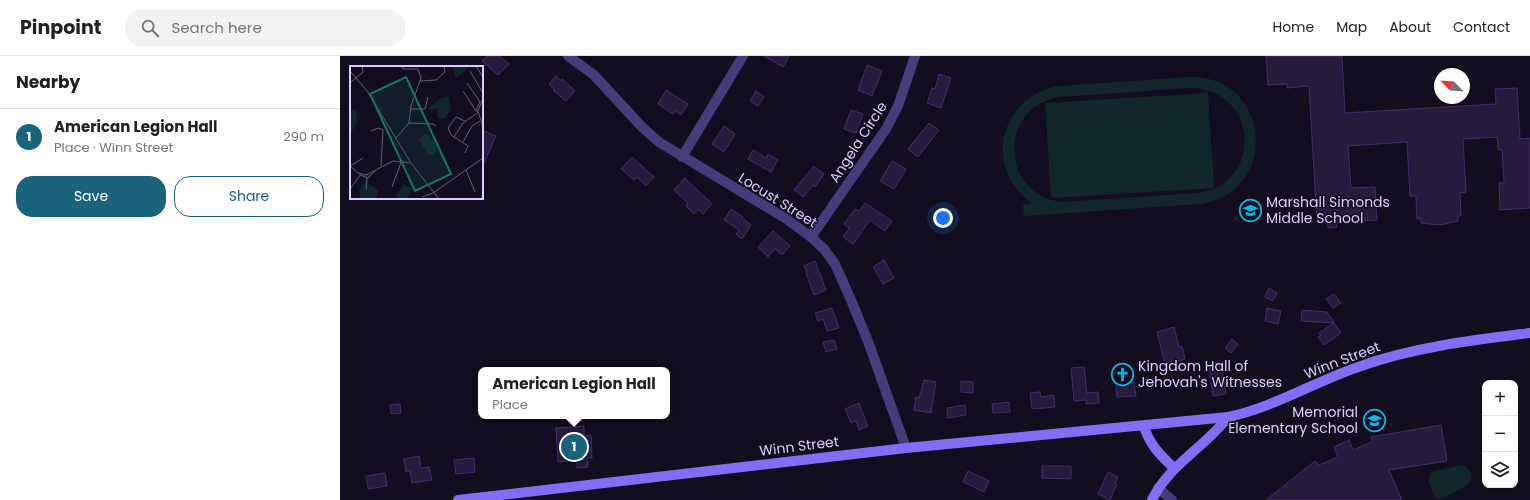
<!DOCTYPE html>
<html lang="en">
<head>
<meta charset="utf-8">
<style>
  :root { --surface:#fff; --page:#f2f2f2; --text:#202124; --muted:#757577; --line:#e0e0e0; --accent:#19637c }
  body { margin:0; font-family:Poppins,sans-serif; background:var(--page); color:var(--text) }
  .controls { position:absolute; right:12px; bottom:12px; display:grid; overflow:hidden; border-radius:8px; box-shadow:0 1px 3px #0004 }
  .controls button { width:36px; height:36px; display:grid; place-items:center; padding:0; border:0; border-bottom:1px solid var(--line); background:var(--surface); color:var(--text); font:20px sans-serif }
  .compass { position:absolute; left:1094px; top:12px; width:36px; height:36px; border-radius:50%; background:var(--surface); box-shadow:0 1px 3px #0004; rotate:295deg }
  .you { position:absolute; left:603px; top:162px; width:14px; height:14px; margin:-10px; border:3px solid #fff; border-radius:50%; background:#1a73e8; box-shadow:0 0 0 6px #1a73e833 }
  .badge { display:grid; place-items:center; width:26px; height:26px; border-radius:50%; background:var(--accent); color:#fff; font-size:13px; font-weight:700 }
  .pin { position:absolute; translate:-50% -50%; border:2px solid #fff; box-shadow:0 1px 4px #0006 }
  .popup { position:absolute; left:138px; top:311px; width:192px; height:52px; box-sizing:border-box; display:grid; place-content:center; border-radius:8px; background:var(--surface); filter:drop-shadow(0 1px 3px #0005); font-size:13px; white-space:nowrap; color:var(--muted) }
  .popup b { font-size:15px; color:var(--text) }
  .popup::after { content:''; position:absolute; left:50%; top:100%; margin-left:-8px; border:8px solid transparent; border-top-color:var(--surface) }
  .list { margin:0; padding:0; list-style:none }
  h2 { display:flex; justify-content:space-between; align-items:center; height:52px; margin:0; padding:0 16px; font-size:17px }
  h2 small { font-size:13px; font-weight:400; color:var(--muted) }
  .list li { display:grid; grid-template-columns:26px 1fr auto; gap:12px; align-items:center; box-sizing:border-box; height:56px; padding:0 16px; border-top:1px solid var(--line) }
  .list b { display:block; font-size:15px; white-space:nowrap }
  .list p { margin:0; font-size:13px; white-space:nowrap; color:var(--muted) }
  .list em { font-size:13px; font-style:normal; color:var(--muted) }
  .actions { display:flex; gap:8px; padding:12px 16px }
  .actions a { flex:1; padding:9px 0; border:1px solid var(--accent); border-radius:16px; text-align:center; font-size:14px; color:var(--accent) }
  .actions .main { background:var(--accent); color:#fff }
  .icon { flex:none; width:22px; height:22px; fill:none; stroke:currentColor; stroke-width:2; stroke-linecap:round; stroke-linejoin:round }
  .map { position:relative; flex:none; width:1190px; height:444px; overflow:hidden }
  header { display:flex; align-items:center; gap:24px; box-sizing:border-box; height:56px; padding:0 20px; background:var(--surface); border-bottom:1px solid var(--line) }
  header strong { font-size:19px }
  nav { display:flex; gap:22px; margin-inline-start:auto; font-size:14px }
  .search { width:280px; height:36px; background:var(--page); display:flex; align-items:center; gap:10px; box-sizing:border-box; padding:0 14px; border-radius:16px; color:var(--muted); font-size:15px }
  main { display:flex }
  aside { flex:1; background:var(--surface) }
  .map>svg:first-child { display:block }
</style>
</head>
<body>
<header>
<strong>Pinpoint</strong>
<div class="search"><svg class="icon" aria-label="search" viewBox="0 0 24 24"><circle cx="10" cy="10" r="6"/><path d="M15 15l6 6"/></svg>Search here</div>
<nav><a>Home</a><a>Map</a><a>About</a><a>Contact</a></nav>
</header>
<main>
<aside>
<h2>Nearby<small></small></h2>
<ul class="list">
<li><span class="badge">1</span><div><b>American Legion Hall</b><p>Place · Winn Street</p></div><em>290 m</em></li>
</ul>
<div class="actions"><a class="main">Save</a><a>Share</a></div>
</aside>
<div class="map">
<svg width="1190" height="444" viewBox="0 0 1190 444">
  <rect width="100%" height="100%" fill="#130e1f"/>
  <!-- green -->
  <path fill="#112628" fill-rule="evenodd" d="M849,21C931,18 941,137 860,148L684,160L683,149L693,148C642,113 659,40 719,30ZM849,32C918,31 925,128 858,137L722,146C659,139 658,49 721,41Z
    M868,37L874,132L711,142L705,47Z
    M1122,409C1129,411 1134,420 1129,427C1126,430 1105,442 1101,443C1098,443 1097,442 1095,441L1088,425L1090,417L1094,415Z"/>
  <!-- building -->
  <path fill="#271b3e" stroke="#422f69" d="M147,0H160L169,8L158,19L142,5Z
    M424,0H449L443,11Z
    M926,0H1002L1005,57L1156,48L1155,33L1177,32L1180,83L1190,82V152L1160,154L1159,127H1164L1162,94H1158L1157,81L1123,83L1126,136L1120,137L1121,160H1118V165L1100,169L1081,167V162L1077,163L1076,140H1070L1067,86L1008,90L1011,132L1035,131L1037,164L996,166L997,171L988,172V167H977L969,30L947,32V28L928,29Z
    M527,9L542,15L532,40L518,34Z
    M599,18L611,22L601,52L587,47L592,32L595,33Z
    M216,20L221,25L222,23L235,35L226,45L213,34L214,33L209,28Z
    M326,34L348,48L341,59L335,55L333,58L318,48Z
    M416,35L424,41L418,50L410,45Z
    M511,54L523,58L516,77L504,73Z
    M589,67L599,74L578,101L568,93Z
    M384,70L395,78L384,96L372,88Z
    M142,74L156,80L142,111Z
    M413,94L426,102L428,98L438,104L431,116L408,103Z
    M292,101L314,121L306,130L297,121L294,124L281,113Z
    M552,105L566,113L554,133L540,125Z
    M474,110L484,118L475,131L473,129L463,141L454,134Z
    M345,122L372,148L363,158L358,153L354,158L346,150L348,147L334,134Z
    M525,147L552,165L545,175L530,164L513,188L503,181L509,172L504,168L515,153L519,155Z
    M391,153L403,161L402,162L411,169L402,183L396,178L399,174L384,164Z
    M433,175L450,190L442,199L435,193L428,201L418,191Z
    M544,204L554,222L543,228L533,211Z
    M475,205L486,234L474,239L466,217H467L464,210Z
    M929,232L937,237L933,245L925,241Z
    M994,238L1001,247L993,252L986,243Z
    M492,252L499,272L487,275L483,263L478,265L475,257Z
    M927,252L941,255L938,268L925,265Z
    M962,254L987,256L1001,277L984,289L978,281L981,279L979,277L994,267L961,265Z
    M834,271L839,291L842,290L845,303L825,308L817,276Z
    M892,283L898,288L891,297L885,292Z
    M494,284L497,293L486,296L483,286Z
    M881,307L886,338L873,340L869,309Z
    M790,309L792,327L794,326L796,340L777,341L774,310Z
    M744,311L747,337L758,336L759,347L746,348V344L734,345L731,312Z
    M584,324L596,326L591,357L574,354L576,341L579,342Z
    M621,325L633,326V337L621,336Z
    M700,336L701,341L714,339L715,351L692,353L690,337Z
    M669,346L670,356L653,357L652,348Z
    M519,347L528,370L519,374L516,365L511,367L505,353Z
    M60,348L61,357L51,358L50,349Z
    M625,349L626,359L608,362L607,352Z
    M1101,369L1107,405L1049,414L1062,444H926L975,405L979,409L998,401L994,391L1009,384L1013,394L1032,386L1031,381Z
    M244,370V380L251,379L252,402H247L248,411L237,412V405L218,406L216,372Z
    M79,400L81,412L89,411L92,424L72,427L70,415L66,416L64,403Z
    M134,402L135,416L116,418L114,404Z
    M702,410H731V423L702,422Z
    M628,415L649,425L644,436L623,426Z
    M768,416L778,421L775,427L777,428L770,444L758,438Z
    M45,417L47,430L28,433L26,420Z"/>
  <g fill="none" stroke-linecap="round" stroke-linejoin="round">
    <!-- minor -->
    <path stroke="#473c7b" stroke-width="10" d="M342,101L403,0
      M471,181L546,73L558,50L575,0
      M818,432L832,444"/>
    <!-- tertiary -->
    <path stroke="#473c7b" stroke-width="10" d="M228,0L254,19L302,71L319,86L445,162L471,181L484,193L495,208L511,244L529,288L566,392"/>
    <!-- secondary -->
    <path stroke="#836df5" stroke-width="10" d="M804,370C809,388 820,399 834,412
      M118,444L566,392L888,361C935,351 976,325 1021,310C1073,291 1135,284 1190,277
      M812,444C829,409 865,391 888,361"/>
  </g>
  <!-- icons -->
  <defs>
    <symbol id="school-ring" viewBox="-11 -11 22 22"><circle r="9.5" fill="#130e1f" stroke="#10b4e7" stroke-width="1.5"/><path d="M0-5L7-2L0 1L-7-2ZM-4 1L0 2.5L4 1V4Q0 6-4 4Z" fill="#10b4e7"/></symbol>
    <symbol id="church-ring" viewBox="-11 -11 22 22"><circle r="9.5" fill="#130e1f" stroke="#10b4e7" stroke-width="1.5"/><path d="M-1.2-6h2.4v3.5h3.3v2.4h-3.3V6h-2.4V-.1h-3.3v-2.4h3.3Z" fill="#10b4e7"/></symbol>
  </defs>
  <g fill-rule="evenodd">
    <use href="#school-ring" x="898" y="142" width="25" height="25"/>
    <use href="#church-ring" x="770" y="306" width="25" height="25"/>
    <use href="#school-ring" x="1022" y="352" width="25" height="25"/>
  </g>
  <g text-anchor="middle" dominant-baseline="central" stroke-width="3" stroke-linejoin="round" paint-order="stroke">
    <!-- street labels -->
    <g font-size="14" fill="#dacffc" stroke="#130e1f">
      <text transform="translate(518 86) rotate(-57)">Angela Circle</text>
      <text transform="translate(438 144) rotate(32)">Locust Street</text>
      <text transform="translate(1002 304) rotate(-21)">Winn Street</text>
      <text transform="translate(459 390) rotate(-7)">Winn Street</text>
    </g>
    <!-- poi labels -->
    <g font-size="14" fill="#dacffc" stroke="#130e1f" text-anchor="start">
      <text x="926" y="146">Marshall Simonds<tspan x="926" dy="16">Middle School</tspan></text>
      <text x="798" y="310">Kingdom Hall of<tspan x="798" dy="16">Jehovah's Witnesses</tspan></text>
      <text x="1018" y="356" text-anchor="end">Memorial<tspan x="1018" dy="16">Elementary School</tspan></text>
    </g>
  </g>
  <!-- overview -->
  <g transform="translate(10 10)">
    <rect width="133" height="133" fill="#130e1f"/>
    <path d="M102,0H120L106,12ZM99,30L101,43L94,53L88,52L87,42L77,44L89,33ZM6,43L7,57L0,68V45ZM75,68L80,70L87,82L84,89L77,88L69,73ZM25,106L18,113V117L28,125L26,133H11L9,124L16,113L11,109ZM54,118L62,123L56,133H50L46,130Z" fill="#112628"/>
    <path fill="none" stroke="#635b77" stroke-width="1" d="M126,0L133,11M0,5L17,25L61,97L89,133M120,5L133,27M70,15L86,14L95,6L94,0M0,17L13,6L12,0M117,17L130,36L126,44L128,47M113,25L126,45M133,32L128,45L133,61M61,43H75L78,31M59,57L83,58L86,60M21,65L28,62L33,64L31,100M104,71L113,57L127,47M46,72L59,57L61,40L71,12L68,3H53L52,0M113,76L122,60L130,55M115,87L118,80L101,69L98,62L106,51L115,55M0,100L13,92M0,100L8,107L16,109L43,95L60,97M116,104L125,126M42,121L52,94M1,122L10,109L18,112L25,105M16,124L17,112M72,131L83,127L133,92"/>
    <path fill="#0f766e" fill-opacity="0.15" stroke="#0f766e" stroke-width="2" d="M56,11L101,108L65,125L20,28Z"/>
    <rect width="133" height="133" fill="none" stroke="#dacffc" stroke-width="2"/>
  </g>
</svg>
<div class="controls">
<button>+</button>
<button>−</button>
<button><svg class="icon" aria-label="layers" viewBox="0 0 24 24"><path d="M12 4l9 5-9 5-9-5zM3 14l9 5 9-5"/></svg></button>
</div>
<svg class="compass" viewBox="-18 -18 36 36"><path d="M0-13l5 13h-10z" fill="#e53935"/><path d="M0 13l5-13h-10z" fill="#757577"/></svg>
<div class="you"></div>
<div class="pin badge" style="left:234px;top:391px">1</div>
<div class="popup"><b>American Legion Hall</b>Place</div>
</div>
</main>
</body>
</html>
